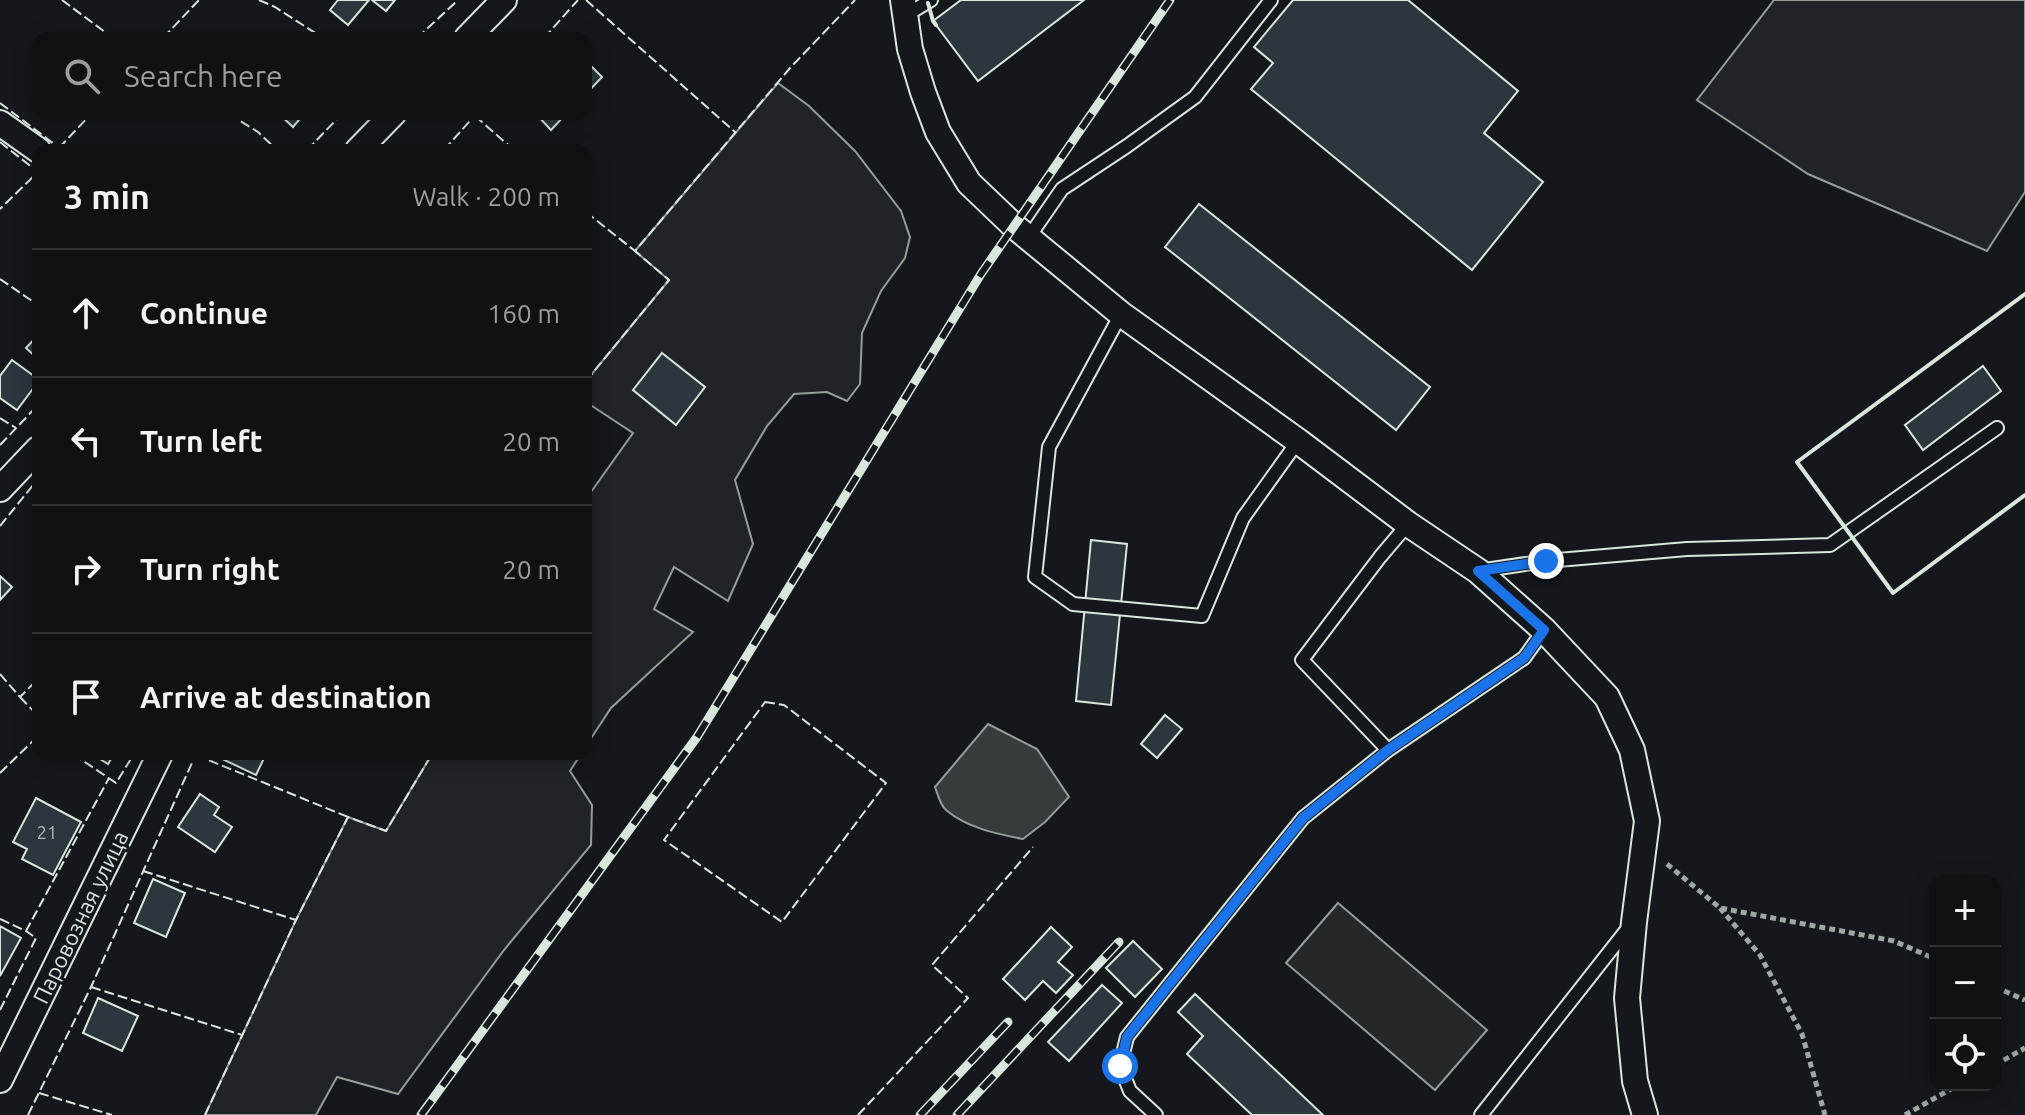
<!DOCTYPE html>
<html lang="en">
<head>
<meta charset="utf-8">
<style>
  :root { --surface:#0f1215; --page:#181b1e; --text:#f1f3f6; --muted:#9b9ea0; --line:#2f3234 }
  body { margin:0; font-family:Ubuntu,sans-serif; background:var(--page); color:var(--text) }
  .controls { position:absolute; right:24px; bottom:24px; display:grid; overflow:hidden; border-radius:16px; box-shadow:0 4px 20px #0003 }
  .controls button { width:72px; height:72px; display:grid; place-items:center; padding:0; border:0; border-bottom:2px solid var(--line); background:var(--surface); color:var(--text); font:40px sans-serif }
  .stop { position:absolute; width:24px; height:24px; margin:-18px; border:6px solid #1a73e8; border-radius:50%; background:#fff }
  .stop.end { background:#1a73e8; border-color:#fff; box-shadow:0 2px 8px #0008 }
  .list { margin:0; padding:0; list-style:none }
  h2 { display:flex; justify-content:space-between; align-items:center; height:104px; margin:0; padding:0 32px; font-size:34px }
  h2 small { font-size:26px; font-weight:400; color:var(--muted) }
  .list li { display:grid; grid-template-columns:52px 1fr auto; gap:24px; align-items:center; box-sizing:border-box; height:128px; padding:0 32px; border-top:2px solid var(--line) }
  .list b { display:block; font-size:30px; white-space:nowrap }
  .list em { font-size:26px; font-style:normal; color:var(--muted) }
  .icon { flex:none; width:44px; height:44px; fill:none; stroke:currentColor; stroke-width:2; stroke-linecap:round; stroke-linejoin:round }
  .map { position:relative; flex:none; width:2025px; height:1115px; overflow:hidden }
  .search { position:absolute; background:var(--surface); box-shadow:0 4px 20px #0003; left:32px; top:32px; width:560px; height:88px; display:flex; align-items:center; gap:20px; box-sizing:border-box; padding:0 28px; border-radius:16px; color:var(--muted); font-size:30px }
  .panel { position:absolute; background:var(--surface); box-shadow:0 4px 20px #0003; left:32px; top:144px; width:560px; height:616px; border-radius:16px }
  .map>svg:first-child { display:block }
</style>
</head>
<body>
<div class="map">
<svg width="2025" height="1115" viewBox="0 0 2025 1115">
  <rect width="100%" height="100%" fill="#14181c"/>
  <!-- green -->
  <path fill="#202428" stroke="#939e99" stroke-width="2" d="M1774,0H2025V192L1987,251L1808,174L1697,100Z
    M778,83L809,106L855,151L901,211L910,237L905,258L881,291L862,333L860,384L847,401L827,392L794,394L767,426L735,480L753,544L728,601L674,567L654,609L693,632L611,708L586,746V499L633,433L586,402V381L669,280L635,251Z
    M432,754H581L570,771L592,805L591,845L504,950L398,1094L337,1077L316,1115H205L296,920L348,817L386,831Z"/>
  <!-- parking -->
  <path fill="#24282b" stroke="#939e99" stroke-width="2" d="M1338,903L1487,1030L1435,1090L1286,963Z"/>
  <!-- water -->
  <path fill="#363b3e" stroke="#939e99" stroke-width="2" d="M988,724L1037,749L1069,797L1045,822L1023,839C997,834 967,828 946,810C940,805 938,795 935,787Z"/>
  <!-- building -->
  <path fill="#2c363c" stroke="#d8e6dc" stroke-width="2" d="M338,0H369L348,25L330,10Z
    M372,0H395L386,11Z
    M961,0H1084L978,81L933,21Z
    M1293,0H1408L1518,91L1484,133L1543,182L1472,270L1251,89L1273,63L1254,47Z
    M586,61L602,77L586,94Z
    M279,114H304L293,127Z
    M536,114H566L551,130Z
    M1199,204L1430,387L1396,430L1165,247Z
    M38,335V359L26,348Z
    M662,353L705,387L676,425L633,390Z
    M12,360L38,379V382L17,410L0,398V376Z
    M1983,366L2001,391L1923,450L1905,425Z
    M1091,540L1127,544L1111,705L1076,701Z
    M0,576L12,587L0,600Z
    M1165,715L1182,729L1157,758L1141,744Z
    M92,754H114L108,764Z
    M217,754H266L256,775L216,756Z
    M200,794L219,807L214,815L232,827L215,852L178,827Z
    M36,798L81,822L53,875L22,859L27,849L13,842Z
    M153,879L185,893L166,937L134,923Z
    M0,926L21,938L0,976Z
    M1051,927L1072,947L1058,962L1073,975L1056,993L1043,981L1025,1000L1003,979Z
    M1133,941L1162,969L1135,997L1106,968Z
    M1102,985L1122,1003L1069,1061L1048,1042Z
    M1195,994L1323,1115H1252L1187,1054L1203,1036L1178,1012Z
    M98,998L138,1016L122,1051L83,1033Z"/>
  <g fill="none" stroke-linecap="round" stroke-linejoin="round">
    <defs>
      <path id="service" d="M905,16L931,0
        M1029,237L1062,189L1127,146L1195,97L1271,0
        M1121,314L1049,447L1035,577L1073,604L1202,616L1243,518L1298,441
        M1408,524L1380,557L1302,660L1388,750L1524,658L1544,630
        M1478,571L1546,561L1687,549L1830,545L1997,428
        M1156,1115L1130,1091L1120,1066L1127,1037L1303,818L1388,750
        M1481,1115L1629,927"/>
      <path id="minor" d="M903,0L910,49L923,92L938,132L969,183L1014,226L1121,314L1298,441L1408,524L1478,571L1544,630L1607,697L1632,750L1647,821L1634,922L1627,998L1635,1081L1645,1115
        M467,38L504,0
        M0,123L38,150
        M358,150L393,114
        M0,489L38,449
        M0,1080L160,754"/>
    </defs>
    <!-- service casing -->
    <use href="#service" stroke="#d8e6dc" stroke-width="16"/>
    <!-- minor casing -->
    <use href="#minor" stroke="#d8e6dc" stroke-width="28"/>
    <!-- path -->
    <path stroke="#9da8a2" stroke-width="5" stroke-dasharray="6 4" stroke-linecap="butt" d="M1667,864L1720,908L1894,941L1935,959
      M1720,908L1760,955L1802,1034L1825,1115
      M1995,987L2025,1000
      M1995,1065L2025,1048
      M1905,1115L1958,1085"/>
    <!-- service -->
    <use href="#service" stroke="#14181c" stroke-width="12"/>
    <!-- minor -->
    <use href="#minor" stroke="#14181c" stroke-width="24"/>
    <defs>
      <path id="rail" d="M421,1115L697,737L981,274L1170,0
        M920,1115L1008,1022
        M957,1115L1119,942"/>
    </defs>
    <!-- rail casing -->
    <use href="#rail" stroke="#d8e6dc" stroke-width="9"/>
    <!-- rail -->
    <use href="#rail" stroke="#14181c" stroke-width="6" stroke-dasharray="18" stroke-linecap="butt"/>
    <!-- fence -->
    <path stroke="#d8e6dc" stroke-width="2" stroke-dasharray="10 4" stroke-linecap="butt" d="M62,0L113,38
      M259,0L275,7L323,38
      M586,0L735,132
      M163,38L199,0
      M417,38L458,0
      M544,38L578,0
      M0,103L62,150
      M229,114L258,132L277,150
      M475,116L514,150
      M0,142L38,172L0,209
      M59,148L91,114
      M307,150L342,114
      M444,150L476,114
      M586,212L635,251
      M0,279L38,305
      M586,381L669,280L635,251L790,68L855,0
      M0,418L16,428
      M0,445L38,405
      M0,526L38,479
      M0,674L20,697L38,679
      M20,697L38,716
      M765,702L784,705L886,783L782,922L664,840Z
      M73,754L116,783L134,754
      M196,755L348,817
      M0,773L38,736
      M143,871L296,920
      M0,919L26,931L109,778
      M91,987L242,1035
      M0,1010L36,938L26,931
      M39,1093L112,1115
      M28,1115L91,987L196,754
      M205,1115L296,920L348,817L386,831L432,754
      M858,1115L968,998L932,965L1033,847"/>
    <!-- wall -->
    <path stroke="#d8e6dc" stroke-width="4" d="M928,3L933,21L936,25
      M2025,294L1797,462L1893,593L2025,495"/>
  </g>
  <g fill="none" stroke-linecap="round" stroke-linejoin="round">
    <!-- route -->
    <path stroke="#1a73e8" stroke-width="10" d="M1120,1066L1127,1037L1303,818L1388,750L1524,658L1544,630L1478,571L1546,561"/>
  </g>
  <g text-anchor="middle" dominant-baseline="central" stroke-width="6" stroke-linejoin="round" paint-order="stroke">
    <!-- number labels -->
    <g font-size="18" fill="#adbab4">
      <text x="47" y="832">21</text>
    </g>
    <!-- street labels -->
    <g font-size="22" fill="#d8e6dc" stroke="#14181c">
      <text transform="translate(80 917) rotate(-64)">Паровозная улица</text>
    </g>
  </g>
</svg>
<div class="controls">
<button>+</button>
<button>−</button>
<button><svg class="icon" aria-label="locate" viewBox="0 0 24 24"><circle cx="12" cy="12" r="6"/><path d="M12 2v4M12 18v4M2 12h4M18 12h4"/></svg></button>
</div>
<div class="stop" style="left:1120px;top:1066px"></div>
<div class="stop end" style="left:1546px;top:561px"></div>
<div class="search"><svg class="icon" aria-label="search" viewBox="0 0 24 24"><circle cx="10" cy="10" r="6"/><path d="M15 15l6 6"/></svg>Search here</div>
<section class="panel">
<h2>3 min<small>Walk · 200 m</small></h2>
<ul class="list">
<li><svg class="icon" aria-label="ahead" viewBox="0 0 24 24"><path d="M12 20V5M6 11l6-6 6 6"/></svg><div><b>Continue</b></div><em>160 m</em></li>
<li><svg class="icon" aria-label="left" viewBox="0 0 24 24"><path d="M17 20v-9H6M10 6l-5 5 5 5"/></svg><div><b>Turn left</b></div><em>20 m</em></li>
<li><svg class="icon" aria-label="right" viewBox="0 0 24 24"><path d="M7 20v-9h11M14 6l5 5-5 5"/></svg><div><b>Turn right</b></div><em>20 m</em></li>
<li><svg class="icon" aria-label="arrive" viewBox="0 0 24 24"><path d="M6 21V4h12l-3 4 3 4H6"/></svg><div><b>Arrive at destination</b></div></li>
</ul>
</section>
</div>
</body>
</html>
